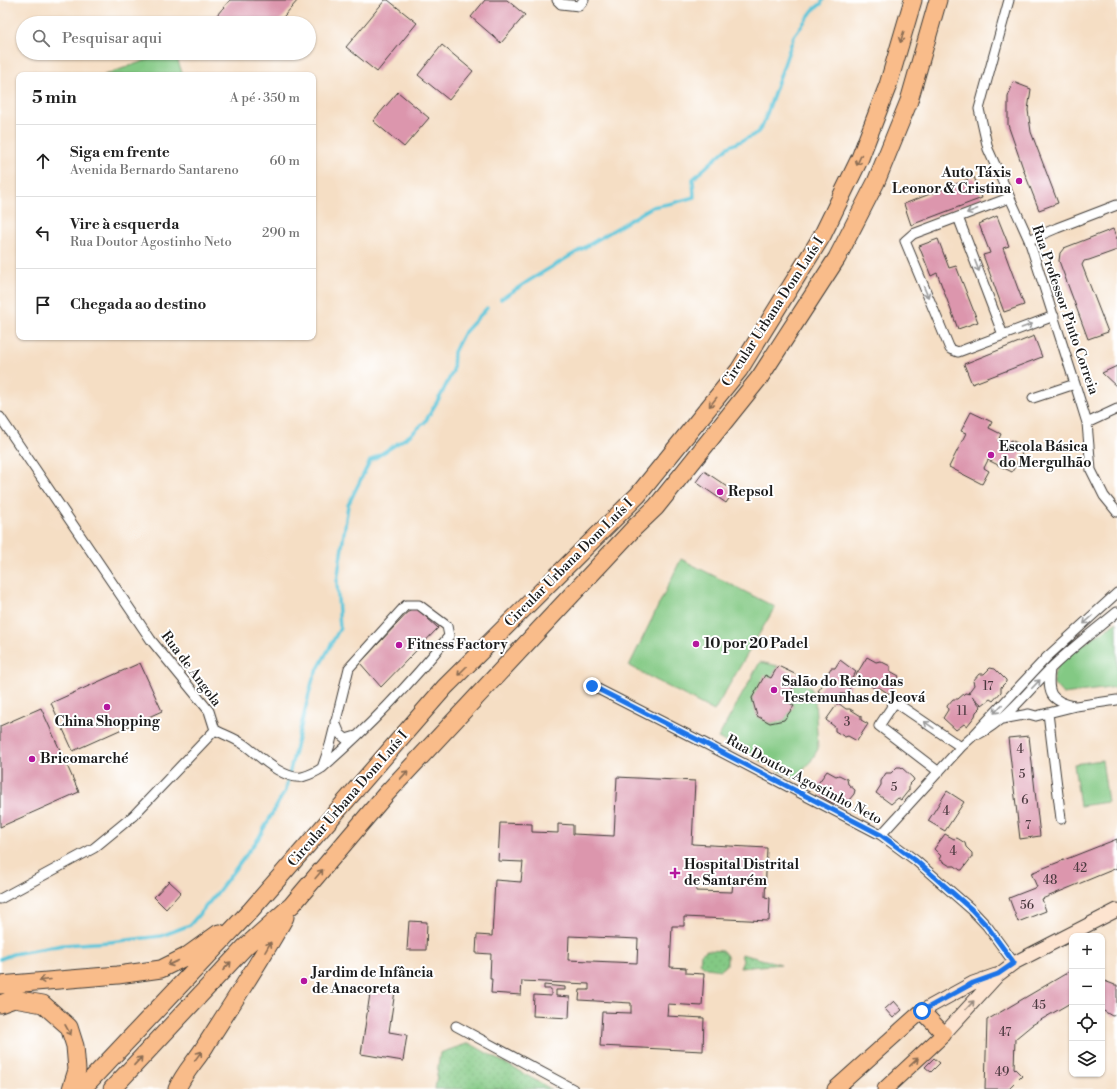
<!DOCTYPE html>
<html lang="pt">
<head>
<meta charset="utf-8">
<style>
  :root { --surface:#fff; --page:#f2f2f2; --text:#222; --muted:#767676; --line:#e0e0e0 }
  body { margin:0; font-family:"Libre Bodoni",serif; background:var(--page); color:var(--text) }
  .controls { position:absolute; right:12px; bottom:12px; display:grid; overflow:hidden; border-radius:8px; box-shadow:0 1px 3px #0004 }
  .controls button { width:36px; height:36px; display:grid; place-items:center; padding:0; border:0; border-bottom:1px solid var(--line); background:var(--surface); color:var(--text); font:20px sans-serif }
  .stop { position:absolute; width:12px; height:12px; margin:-9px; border:3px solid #1a73e8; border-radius:50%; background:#fff }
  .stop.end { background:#1a73e8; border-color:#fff; box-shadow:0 1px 4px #0008 }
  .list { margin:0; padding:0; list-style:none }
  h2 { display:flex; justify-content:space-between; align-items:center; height:52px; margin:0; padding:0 16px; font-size:17px }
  h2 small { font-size:13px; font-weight:400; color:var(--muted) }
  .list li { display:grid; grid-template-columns:26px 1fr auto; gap:12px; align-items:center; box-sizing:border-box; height:72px; padding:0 16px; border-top:1px solid var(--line) }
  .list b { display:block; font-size:15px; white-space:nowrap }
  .list p { margin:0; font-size:13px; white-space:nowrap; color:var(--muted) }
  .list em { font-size:13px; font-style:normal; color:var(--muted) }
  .icon { flex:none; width:22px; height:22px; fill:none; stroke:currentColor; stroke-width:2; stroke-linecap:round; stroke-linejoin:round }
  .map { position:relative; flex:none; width:1117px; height:1089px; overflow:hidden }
  .search { position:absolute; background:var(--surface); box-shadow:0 1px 3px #0004; left:16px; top:16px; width:300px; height:44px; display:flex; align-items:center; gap:10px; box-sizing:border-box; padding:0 14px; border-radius:22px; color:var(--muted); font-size:15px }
  .panel { position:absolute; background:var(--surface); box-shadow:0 1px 3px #0004; left:16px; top:72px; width:300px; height:268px; border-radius:8px }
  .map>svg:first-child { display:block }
</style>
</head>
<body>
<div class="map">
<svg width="1117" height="1089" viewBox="0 0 1117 1089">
  <defs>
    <pattern id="grass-dots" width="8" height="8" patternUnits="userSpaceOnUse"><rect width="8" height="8" fill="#83c984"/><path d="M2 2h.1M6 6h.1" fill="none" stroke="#71ac71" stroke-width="1.8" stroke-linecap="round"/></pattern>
  </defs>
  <rect width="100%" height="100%" fill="#fff"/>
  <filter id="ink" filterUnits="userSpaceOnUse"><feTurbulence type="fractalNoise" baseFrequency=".025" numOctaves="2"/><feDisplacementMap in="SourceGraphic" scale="8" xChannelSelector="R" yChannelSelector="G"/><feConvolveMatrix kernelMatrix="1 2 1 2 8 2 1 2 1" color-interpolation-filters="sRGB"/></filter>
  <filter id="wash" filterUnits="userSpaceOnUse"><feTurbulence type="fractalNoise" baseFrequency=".012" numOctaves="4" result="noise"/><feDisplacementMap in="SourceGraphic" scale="16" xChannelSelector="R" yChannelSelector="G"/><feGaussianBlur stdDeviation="0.9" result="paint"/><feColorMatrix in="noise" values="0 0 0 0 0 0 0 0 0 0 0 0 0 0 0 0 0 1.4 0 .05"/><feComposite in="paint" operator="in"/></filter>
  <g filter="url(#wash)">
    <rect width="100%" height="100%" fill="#f5dec4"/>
    <!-- grass -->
    <path fill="url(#grass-dots)" stroke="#507250" d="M707,950L723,951L727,956V965L721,970L706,968L700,963L701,954Z
      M741,954L781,964L740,968L743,961Z
      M469,1043L551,1089H435L440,1053Z"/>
    <!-- green -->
    <path fill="#83c984" stroke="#507250" d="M167,53H175L183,75H104Z
      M681,559L775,607L714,711L629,666Z
      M1117,622V687L1063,694L1054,684V675L1060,660Z
      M760,662L778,666L771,678L752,698L757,716L770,723L784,720L794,706L786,700L797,681L811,688L815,700L818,749L811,761L795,779L718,738Z
      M1102,760L1108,802L1080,806L1074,764Z"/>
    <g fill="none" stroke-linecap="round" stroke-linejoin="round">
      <!-- stream -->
      <path stroke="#5ec6da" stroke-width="3.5" d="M501,299L530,280L652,207L673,203L694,197L693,179L728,147L750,137L758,132L763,125L794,36L813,10L821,4L823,0
        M0,959L13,954L63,945L110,942L161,936L190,925L217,893L258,839L285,791L313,678L340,628L337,582L348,505L370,461L409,436L425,422L441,395L453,371L454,352L463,334L487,308"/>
    </g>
    <g id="blocks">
      <!-- building -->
      <path fill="#dc96ad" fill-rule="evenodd" d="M230,0H298L278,23H210Z
        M385,0H388L417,23L377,72L346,47Z
        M485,0H507L525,15L501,43L471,17Z
        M442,45L473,71L449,100L418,75Z
        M1013,82L1031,89L1028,110L1031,132L1058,203L1039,210L1025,174L1008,125V97Z
        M398,92L429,118L404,147L373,121Z
        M974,177L982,198L911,225L904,204Z
        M997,216L1009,246L1003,248L1024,305L1004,312L983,255L990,253L979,224Z
        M1113,229L1117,239V250L1089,260L1084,261L1082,265L1108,332L1088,339L1059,261L1060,253L1064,248Z
        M938,239L949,268L956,266L978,322L958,329L937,273L931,276L919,246Z
        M1034,336L1042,357L972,384L964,364Z
        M1117,366V387L1102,373Z
        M971,412L992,422L989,428L1001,434L998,441L1008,446L1011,440L1025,447L1012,472L988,460L984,468L989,471L982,484L949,467L966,433L961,431Z
        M704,471L734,491L726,503L696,482Z
        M414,606L438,628L381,687L360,663Z
        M867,657L876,662L880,661L890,666V671L899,676L889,694L880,688L876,689L865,683L864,679L856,675Z
        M840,660L856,672L850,681L852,684L846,694H841L835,703L818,691L824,683V679L831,668H835Z
        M140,663L162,711L73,751L51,703Z
        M778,666L799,676L786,700L794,706L784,720L770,723L757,716L752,698L765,675L771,678Z
        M990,668L995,669L1006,680V682L1001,687V692L993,701L990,699L982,705L972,696L981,707L976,712L975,716L967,726L964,724L956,730L943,718L948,710L947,706L953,699H958L965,693L970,694L968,693L974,685L973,681L979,674H984Z
        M838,703L846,709H850L861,716V720L868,724L857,741L848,736L845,737L835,731V727L826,720Z
        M41,708L79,792L0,827V726Z
        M1029,736L1040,836L1020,839L1008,738Z
        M897,767H901L913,778L914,780L909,785V790L901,800L898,798L891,804L876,793L881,785V781L886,773H891Z
        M827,771L836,776L839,775L847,779L848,784L855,790L854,794L844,806L842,807L837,803H832L821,796L823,793L816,786Z
        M617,777L695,781L692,844L767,848L765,897L770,898L769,921L684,917V926H672L670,967L686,968V973L704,974L702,1006L668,1004L667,1016L704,1018L703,1051L600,1046L602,1012L631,1013V1003L579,1000L580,990H589V984L522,981L521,995L491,993L492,979H490L491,954L476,953L477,935L492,936L495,880L521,882L523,862L498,861L500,823L532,824V832L558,833V824L573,825V834L614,836ZM696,881L733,883L732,892L696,891ZM569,936L638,939L637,963L568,960Z
        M947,791L964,802L945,831L928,821Z
        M945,834L954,839L957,838L965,843L966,847L972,853V857L962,870H960L955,866H950L939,859L941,856L934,849Z
        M1117,839V868L1042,899L1046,911L1018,922L1009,898L1037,887L1031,873Z
        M169,881L181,892L166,909L154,897Z
        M409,921L427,922L426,950H407Z
        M1072,970V1002L1032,1025L1015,1039L1014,1068L1022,1076L1009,1089H985L987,1020Z
        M1102,980L1115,985H1117V1015L1112,1016L1102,1010Z
        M544,985L565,987V990H556V996L570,997L569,1018L533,1016L534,995L551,996V989H544Z
        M371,987L395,991L389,1032L407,1035L403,1061L361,1054Z
        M894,1001L902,1010L893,1018L885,1009Z
        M934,1058L940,1063L931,1072L925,1067Z"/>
    </g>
  </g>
  <g filter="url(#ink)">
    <use href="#blocks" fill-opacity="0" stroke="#3d3935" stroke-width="1"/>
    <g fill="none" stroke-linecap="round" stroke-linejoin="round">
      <defs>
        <path id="street" d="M557,0L561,4L579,6L584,0
          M1009,0L979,109L988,149L1029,240L1075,384L1087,423L1091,470L1104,496L1117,512
          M1009,198L913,234L905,241L950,349L958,352L1054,316
          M958,217L1003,335
          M1029,240L1057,228L1117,205
          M1033,398L1075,384
          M0,417L151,640L209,711L215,730
          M1087,423L1117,409
          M1050,669C1047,693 1050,701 1074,706
          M592,686L704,743L881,835L915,860L971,909L987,926L1014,963
          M1048,713L1061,819
          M1002,719L1029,714L1036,716L1076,706L1117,700
          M335,722L340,734L346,739L356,736
          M215,730C225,735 237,739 246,746C259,756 284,780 302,777C309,775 316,772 322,768L330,745L349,668L406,605H419L447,626L449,636C410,684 368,728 322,768
          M979,734C1007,719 1027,692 1049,670C1070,649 1094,631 1117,612
          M939,772L879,726L895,702L961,747
          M881,835L961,747L972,737L1047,657L1117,593
          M0,899L94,848L133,816L215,730
          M456,1026L573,1089"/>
        <path id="secondary" d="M922,1011L973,983L996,975
          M944,1034L998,975L1014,963L1117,910"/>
        <path id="primary" d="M835,1089L922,1011L944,1034L885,1089"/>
        <path id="highway" d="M0,985L118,975L161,969L187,956L219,933
          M0,1004L14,999L43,1004L69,1027L75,1046L77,1070L71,1089
          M82,1089L251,910L445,687L638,495L739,370L822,236L860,158L888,85L913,0
          M112,1089L245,947L292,905L386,794L635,527L656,507L760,377L837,258L876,182L909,101L938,0
          M177,1089C184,1072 198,1059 207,1043C234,1001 261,960 285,917"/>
      </defs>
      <!-- street casing -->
      <use href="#street" stroke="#3d3935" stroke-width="11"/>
      <!-- secondary casing -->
      <use href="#secondary" stroke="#3d3935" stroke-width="15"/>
      <!-- primary casing -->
      <use href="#primary" stroke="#3d3935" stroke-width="17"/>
      <!-- highway casing -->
      <use href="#highway" stroke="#3d3935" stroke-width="19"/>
      <!-- street -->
      <use href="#street" stroke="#fff" stroke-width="9"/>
      <!-- secondary -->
      <use href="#secondary" stroke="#fde4d0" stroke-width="13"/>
      <!-- primary -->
      <use href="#primary" stroke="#f9bc8a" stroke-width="15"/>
      <!-- highway -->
      <use href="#highway" stroke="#f9bc8a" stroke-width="17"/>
    </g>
    <!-- one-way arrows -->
    <defs><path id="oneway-shaft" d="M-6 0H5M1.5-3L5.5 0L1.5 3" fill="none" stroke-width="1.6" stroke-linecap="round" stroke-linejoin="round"/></defs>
    <g stroke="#8a6c53">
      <use href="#oneway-shaft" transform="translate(902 37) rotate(107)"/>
      <use href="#oneway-shaft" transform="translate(859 160) rotate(114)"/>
      <use href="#oneway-shaft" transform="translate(713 402) rotate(129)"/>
      <use href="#oneway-shaft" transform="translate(462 671) rotate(135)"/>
      <use href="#oneway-shaft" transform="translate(404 775) rotate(-47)"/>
      <use href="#oneway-shaft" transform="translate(319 874) rotate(-50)"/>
      <use href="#oneway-shaft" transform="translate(268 947) rotate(-60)"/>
      <use href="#oneway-shaft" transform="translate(173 963) rotate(155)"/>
      <use href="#oneway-shaft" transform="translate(227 966) rotate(-47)"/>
      <use href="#oneway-shaft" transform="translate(45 980) rotate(175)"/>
      <use href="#oneway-shaft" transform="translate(68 1030) rotate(61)"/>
      <use href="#oneway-shaft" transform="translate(198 1056) rotate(-54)"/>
      <use href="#oneway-shaft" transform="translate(138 1061) rotate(-47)"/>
      <use href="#oneway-shaft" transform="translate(914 1062) rotate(-43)"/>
    </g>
    <g stroke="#999">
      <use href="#oneway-shaft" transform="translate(972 211) rotate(159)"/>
      <use href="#oneway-shaft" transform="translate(977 266) rotate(69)"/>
      <use href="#oneway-shaft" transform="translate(926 292) rotate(67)"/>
      <use href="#oneway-shaft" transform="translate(1027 326) rotate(-20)"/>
      <use href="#oneway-shaft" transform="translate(1088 620) rotate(138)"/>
      <use href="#oneway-shaft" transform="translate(1036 684) rotate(-46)"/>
      <use href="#oneway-shaft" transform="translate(998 709) rotate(133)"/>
      <use href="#oneway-shaft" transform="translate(929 725) rotate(-145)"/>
    </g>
    <use stroke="#988a7f" href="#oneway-shaft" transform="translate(970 1005) rotate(-47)"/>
  </g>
  <g fill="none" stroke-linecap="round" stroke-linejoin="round" filter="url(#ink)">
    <!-- route -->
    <path stroke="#1a73e8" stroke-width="5" d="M592,686L704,743L881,835L915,860L971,909L987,926L1014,963L998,974L973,983L922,1011"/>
  </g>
  <!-- markers -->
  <g fill="#b5179e" stroke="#fff" stroke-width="1.5">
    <circle cx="1019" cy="181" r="4"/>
    <circle cx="991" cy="455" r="4"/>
    <circle cx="720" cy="492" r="4"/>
    <circle cx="696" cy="644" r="4"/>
    <circle cx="399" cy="645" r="4"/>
    <circle cx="774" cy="690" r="4"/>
    <circle cx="107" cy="707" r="4"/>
    <circle cx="32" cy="759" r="4"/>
    <path d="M673 867h4v4h4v4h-4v4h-4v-4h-4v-4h4z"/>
    <circle cx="304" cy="981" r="4"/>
  </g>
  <g text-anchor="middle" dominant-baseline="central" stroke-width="4" stroke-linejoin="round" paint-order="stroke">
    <!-- number labels -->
    <g font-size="12" fill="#4c3a40">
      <text x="988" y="686">17</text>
      <text x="962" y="711">11</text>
      <text x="847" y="722">3</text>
      <text x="1020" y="749">4</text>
      <text x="1022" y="774">5</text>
      <text x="894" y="787">5</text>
      <text x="1025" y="800">6</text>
      <text x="946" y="811">4</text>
      <text x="1028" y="825">7</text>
      <text x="953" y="851">4</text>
      <text x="1080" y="868">42</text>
      <text x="1050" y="880">48</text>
      <text x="1027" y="905">56</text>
      <text x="1039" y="1005">45</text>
      <text x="1005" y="1032">47</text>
      <text x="1002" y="1072">49</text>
    </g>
    <!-- poi labels -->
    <g font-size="14" font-weight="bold" fill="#1c1c1c" stroke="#fff" text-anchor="start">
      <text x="1011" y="173" text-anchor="end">Auto Táxis<tspan x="1011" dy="16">Leonor &amp; Cristina</tspan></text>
      <text x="999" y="447">Escola Básica<tspan x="999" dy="16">do Mergulhão</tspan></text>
      <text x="728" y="492">Repsol</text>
      <text x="704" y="644">10 por 20 Padel</text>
      <text x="407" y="645">Fitness Factory</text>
      <text x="782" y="682">Salão do Reino das<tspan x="782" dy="16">Testemunhas de Jeová</tspan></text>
      <text x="107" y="722" text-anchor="middle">China Shopping</text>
      <text x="40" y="759">Bricomarché</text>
      <text x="684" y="865">Hospital Distrital<tspan x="684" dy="16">de Santarém</tspan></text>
      <text x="312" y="973">Jardim de Infância<tspan x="312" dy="16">de Anacoreta</tspan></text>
    </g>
    <!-- street labels -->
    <g font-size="14" fill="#1c1c1c" stroke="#fff">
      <text transform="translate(1065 310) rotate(71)">Rua Professor Pinto Correia</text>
      <text transform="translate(773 312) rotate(-57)">Circular Urbana Dom Luís I</text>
      <text transform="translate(569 563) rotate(-45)">Circular Urbana Dom Luís I</text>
      <text transform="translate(191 669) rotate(53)">Rua de Angola</text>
      <text transform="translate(804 780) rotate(28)">Rua Doutor Agostinho Neto</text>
      <text transform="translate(348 799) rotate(-49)">Circular Urbana Dom Luís I</text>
    </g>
  </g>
</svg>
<div class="controls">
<button>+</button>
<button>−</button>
<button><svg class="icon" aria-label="locate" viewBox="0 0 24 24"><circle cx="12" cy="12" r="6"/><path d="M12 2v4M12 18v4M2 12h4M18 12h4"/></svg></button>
<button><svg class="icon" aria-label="layers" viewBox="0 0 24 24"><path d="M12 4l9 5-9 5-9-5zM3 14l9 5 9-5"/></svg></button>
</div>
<div class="stop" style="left:922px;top:1011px"></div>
<div class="stop end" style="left:592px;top:686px"></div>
<div class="search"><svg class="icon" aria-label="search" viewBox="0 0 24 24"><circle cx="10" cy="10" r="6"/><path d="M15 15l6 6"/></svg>Pesquisar aqui</div>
<section class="panel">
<h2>5 min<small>A pé · 350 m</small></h2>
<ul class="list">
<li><svg class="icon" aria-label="ahead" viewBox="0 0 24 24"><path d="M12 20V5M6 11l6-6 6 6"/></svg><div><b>Siga em frente</b><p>Avenida Bernardo Santareno</p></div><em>60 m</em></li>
<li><svg class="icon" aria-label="left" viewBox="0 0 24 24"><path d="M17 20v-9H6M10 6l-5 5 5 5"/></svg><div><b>Vire à esquerda</b><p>Rua Doutor Agostinho Neto</p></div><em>290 m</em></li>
<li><svg class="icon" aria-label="arrive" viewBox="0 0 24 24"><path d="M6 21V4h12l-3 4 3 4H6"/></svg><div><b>Chegada ao destino</b></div></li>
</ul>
</section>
</div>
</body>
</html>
